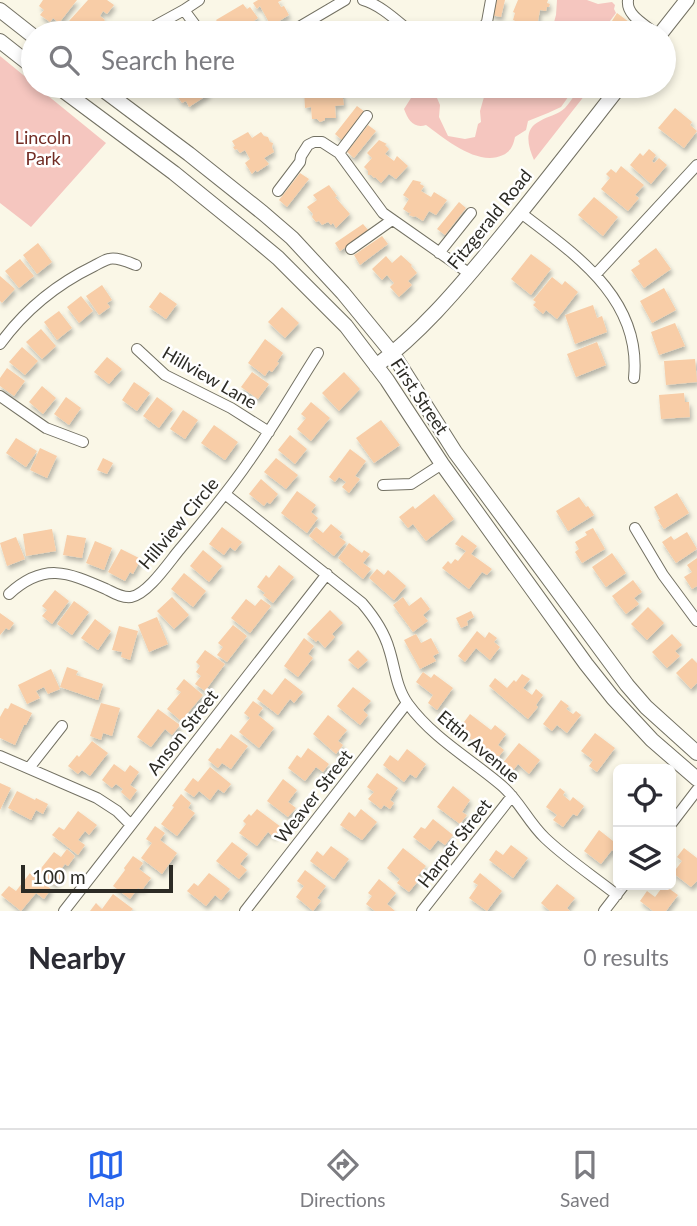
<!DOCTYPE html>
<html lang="en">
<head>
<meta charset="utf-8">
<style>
  :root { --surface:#fff; --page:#f7f7f7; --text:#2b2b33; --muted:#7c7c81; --line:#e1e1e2; --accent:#2563eb }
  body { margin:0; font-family:Lato,sans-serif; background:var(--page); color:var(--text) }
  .controls { position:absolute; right:21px; bottom:21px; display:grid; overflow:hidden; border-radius:10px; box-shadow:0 4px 10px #0003 }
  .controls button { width:63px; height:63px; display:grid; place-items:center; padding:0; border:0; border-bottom:2px solid var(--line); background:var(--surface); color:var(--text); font:35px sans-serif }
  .scale { position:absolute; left:21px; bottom:18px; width:152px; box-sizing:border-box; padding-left:7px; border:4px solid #2c2b25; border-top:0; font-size:19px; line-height:24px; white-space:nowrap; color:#2c2b25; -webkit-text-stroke:5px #fff; paint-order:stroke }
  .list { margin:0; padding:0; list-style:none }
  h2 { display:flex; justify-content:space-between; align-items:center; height:91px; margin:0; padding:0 28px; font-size:30px }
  h2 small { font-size:23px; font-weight:400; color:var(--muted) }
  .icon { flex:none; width:38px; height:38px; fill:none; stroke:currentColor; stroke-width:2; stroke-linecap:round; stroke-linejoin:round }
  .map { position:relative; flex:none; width:697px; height:911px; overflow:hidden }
  .search { position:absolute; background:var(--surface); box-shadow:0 4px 10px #0003; left:21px; right:21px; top:21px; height:77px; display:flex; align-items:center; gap:18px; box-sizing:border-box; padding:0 24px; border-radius:38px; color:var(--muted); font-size:26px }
  .sheet { height:217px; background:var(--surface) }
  nav { display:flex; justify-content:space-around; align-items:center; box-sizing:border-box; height:98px; border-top:2px solid var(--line); background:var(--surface); font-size:19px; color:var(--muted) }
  nav a { display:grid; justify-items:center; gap:4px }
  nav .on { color:var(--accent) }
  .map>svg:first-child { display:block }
</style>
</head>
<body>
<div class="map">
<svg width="697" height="911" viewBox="0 0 697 911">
  <defs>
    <filter id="shadow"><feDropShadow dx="2" dy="4" stdDeviation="2" flood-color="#0004"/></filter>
  </defs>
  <rect width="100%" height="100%" fill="#faf7e7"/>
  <!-- green -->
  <path fill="#f5c6bf" d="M557,0H587L598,4L612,2L615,5L614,9L616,13L610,21L625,33H551L556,15Z
    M0,56L33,83V86H36L106,143L31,227L0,203Z
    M406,86H435L437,98L440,105L439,117L448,136L465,139L475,137L478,124L481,122L480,111L484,97L467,86H499L506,89L515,86H576L561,107L548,113L528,121L526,130L515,137C513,146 511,151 503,155C478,167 445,139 426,125C414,129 408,120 404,109L411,98Z
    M581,86H592L534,160C528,146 523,129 540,121C548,116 558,115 565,108C570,103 576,92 581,86Z"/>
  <!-- building -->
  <path fill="#f8cda7" filter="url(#shadow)" d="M43,0H77L59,23L53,18L50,22L40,15L44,10L39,6Z
    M88,0H107L114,5L107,14L103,11L100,16L105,20L94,33H77L72,29L74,25L69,21Z
    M258,0H282L278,2L281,7L284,6L289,15L271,26L260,6L257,9L253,3Z
    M494,0H505L501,17L491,15Z
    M518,0H548L547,3L550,4L549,7H547L546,11L540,10L538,21L543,22L540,33L522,32L525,25L513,20L515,13L513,12Z
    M243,4L247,9L250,7L258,18L254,21L257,27L248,33H204L203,31L211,27L212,28L219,24L216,20Z
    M617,13L633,25L626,33L612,21Z
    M176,86H209L205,89L209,94L189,107L186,101L182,103L174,91L178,89Z
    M341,86L344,105L335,106L336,118H325V120L320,122L317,119H312L311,107L305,108L304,89L312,87L313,89L318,88V93H328V88Z
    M357,106L365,112L342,140L335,134Z
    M675,108L692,122L690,125L697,131L684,148L658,128Z
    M368,125L376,131L354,158L347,152Z
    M248,132L252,138L261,132L264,136L268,137L270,142L273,143L272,147L274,152L264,158L269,164L257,172L256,170L252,174L245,163L250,159L245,150L240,153L237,149L235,150L233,147L235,146L232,141Z
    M379,140L387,144L385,145L389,149L385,154L394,161L397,156L408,166L396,179L389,174L381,183L375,177L374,178L371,175H368V171L364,167L372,158L367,153Z
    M649,149L656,155L652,161L654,163L659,158L667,165L651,184L630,165L640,153L643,156Z
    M621,166L644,185L635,195L639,198L628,211L601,189L610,178L606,174L611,169L616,173Z
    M300,173L309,179L287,207L279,200Z
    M413,180L421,182L420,184L424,186L421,191L431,197L434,192L447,200L436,215L429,211L423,221L415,216L414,217L409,215L411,212L409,213L403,209L409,199L403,195Z
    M329,185L337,196L335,197L350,214L336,228L333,223L331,225L328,222L322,225L319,221L316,222L312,217L313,214L307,207L317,200L313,195Z
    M594,197L618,217L603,236L578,215Z
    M459,202L466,208L445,235L437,229Z
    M363,224L369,231L340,251L335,243Z
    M382,236L388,244L360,265L354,255Z
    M38,243L52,262L37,274L23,255Z
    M656,248L671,269L644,288L631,270L640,264L638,261Z
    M531,254L551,269L531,295L511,279Z
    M401,255L412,265L411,266L417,273L408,281L412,285L399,297L390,287L394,283L387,275L382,280L372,269L386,256L392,263Z
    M20,259L34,276L19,288L5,271Z
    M0,276L15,289L2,303L0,301Z
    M552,277L562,285L565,281L578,292L557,319L546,310L543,314L533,305L536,302L533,300Z
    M102,285L112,300L107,303L110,307L99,315L86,296Z
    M664,288L676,310L652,323L640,301Z
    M160,292L177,304L166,319L149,307Z
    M81,296L93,311L79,323L67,307Z
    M593,305L597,318L602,316L607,332L575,344L565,315Z
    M282,307L299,323L285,338L268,322Z
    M59,311L72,328L57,340L44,322Z
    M675,323L685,346L659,355L651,332Z
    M41,329L56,346L42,359L26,342Z
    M265,339L283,353L277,362L279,363L272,372L269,370L265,376L248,363Z
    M597,342L606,365L576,377L567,354Z
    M22,347L38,361L25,375L9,362Z
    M107,357L122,369L109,384L94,372Z
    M695,359L697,382L666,385L664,361Z
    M7,368L25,381L14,396L0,386V378Z
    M252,372L269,384L258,399L241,387Z
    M344,372L360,389L339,411L322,393Z
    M134,382L150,393L137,411L122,400Z
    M42,386L56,398L43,414L29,402Z
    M684,393L685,402H689L690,417L661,419L659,395Z
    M66,397L81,408L69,425L54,414Z
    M157,397L173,409L159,428L143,416Z
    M311,402L330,418L311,441L297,429L306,418L301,414Z
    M183,410L198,420L185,439L170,429Z
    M381,420L400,445L374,463L356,438Z
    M214,425L238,442L225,460L201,443Z
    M290,435L307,449L295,464L278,450Z
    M16,438L37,451L26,467L6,453Z
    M40,448L57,456L47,478L30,470Z
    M350,449L366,461L355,476L360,479L349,493L342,487L346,482L339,477L335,482L329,477Z
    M103,458L113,463L107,474L97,470Z
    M276,458L298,475L286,489L264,472Z
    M261,479L278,494L270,504L267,502L264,506L249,494Z
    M297,491L316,505L311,512L318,518L307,533L281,513Z
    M677,493L689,513L664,529L658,520L660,519L654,507Z
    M434,494L454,519L426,541L413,524L408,528L399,517L413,506L415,509Z
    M579,497L586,507L588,506L594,515L568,531L556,511Z
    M331,524L342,533L339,537L346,542L334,556L309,536L316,527L323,533Z
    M222,527L242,542L235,551L230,547L224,555L209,544Z
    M593,528L605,549L582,563L575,552L579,549L575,542L587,535L585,532Z
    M52,529L56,551L26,556L23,534Z
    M687,532L697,549L676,563L662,542L671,536L674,540Z
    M67,535L86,538L82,558L63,555Z
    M462,535L477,546L471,554L492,569L487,575L482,572L469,589L442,568L448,561L451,564L455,559L458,561L466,551L455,544Z
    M16,537L25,559L7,566L0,543Z
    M95,541L112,548L104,570L86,563Z
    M349,543L362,553L364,550L370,554L363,563L371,569L363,579L338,558Z
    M121,549L141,559L133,574L130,572L125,581L108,572Z
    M203,550L222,566L209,582L190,566Z
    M612,553L626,573L606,587L592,567Z
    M697,558V586L692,589L684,577L692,572L687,565Z
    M279,565L294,577L273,603L263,595L265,593L257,587L266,575L269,578Z
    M377,569L384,575L388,570L406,586L394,600L369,578Z
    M184,573L206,591L193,607L171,589Z
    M633,580L642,592L634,598L639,604L626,614L612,596Z
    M55,590L69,601L52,624L42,616L47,610L42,606Z
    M172,597L189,615L174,629L157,611Z
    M403,597L409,606L421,597L430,609L423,615L428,621L413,632L393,605Z
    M246,599L255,606L261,599L271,606L250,633L231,618Z
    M74,601L89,612L72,635L57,624Z
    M648,607L664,623L647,640L631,624Z
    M330,610L343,623L332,634L335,637L325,648L318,640L316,642L307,634Z
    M471,611L474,617L467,621L468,625L461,628L456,618Z
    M0,613L14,623L9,630L6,628L0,635Z
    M157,617L168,644L149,652L138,625Z
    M95,619L111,631L98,650L81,638Z
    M233,625L247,636L227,662L217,655L223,647L218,643Z
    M119,626L138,631L130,660L121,657L122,652L112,650Z
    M477,631L485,638L489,632L497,638L494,642L500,647L490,660L476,648L465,662L458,656Z
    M416,634L421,643L431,638L439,653L433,656L436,661L420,669L404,640Z
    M672,634L682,645L675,651L680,656L667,668L652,652Z
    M304,638L314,646L308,654L313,658L298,677L284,666Z
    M205,650L225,664L205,691L195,684L201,676L196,672L200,666L196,662Z
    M358,650L368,660L358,669L348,660Z
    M692,658L697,663V683L691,689L676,673Z
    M67,667L78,671L76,675L103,684L98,700L60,687Z
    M51,669L60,689L48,694L44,687L36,691L40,698L27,704L18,685Z
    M423,672L431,678L434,674L453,688L437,710L428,703L433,695L416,682Z
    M522,674L530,679L523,688L532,695L536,689L543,695L536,705L538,707L528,719L489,686L495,678L507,688L514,680L516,682Z
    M285,678L303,692L294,703L290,699L278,715L257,699L264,689L272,695Z
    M184,679L203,695L181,721L167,709L181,692L176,689Z
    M353,687L371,701L363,710L368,715L360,725L337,706Z
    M561,700L569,706L566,709L573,714L576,711L581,715L567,733L557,725L552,731L543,724Z
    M253,701L263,708L258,715L274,728L259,748L239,732L250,718L244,713Z
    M11,703L32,713L26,725H24L15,745L0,738V717L5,708L8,709Z
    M101,703L120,708L112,736L103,733L101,740L90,736Z
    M158,709L180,725L172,735L165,729L151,747L137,737Z
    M470,714L491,730L495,725L506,734L498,745L504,750L497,759L466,735L468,732L461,726Z
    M328,715L347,730L338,741L343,745L336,754L313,734Z
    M595,733L615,748L597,772L589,766L593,760L581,751Z
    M231,734L248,746L231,769L222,763L218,768L208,760L217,748L220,749Z
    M92,741L108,753L90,776L82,770L78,774L68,766L77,755L79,757Z
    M519,743L540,760L529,774L518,764L512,772L502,764Z
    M308,748L329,764L323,772L316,767L305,781L288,768L297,755L301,758Z
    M407,749L426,764L416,778L410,774L404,782L383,765L390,755L398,761Z
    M114,764L125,772L130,765L139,772L130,785L137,790L130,800L121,792L123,789L116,784L112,788L102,780Z
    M210,767L231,784L224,793L218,789L210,800L199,791L194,797L184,790L193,778L198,782Z
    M377,773L398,788L390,800L394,803L390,809L384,805L381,809L368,799L374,792L367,787Z
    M283,779L297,790L288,802L296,808L288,817L267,801Z
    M0,783L11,788L0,810Z
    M453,786L470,800L462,812L467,815L460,824L437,807Z
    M560,788L565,792L563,795L570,801L573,797L584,806L577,816L573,814L563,827L553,820L557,815L546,807Z
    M17,791L35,800L36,798L48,804L43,814L36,810L31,820L8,808Z
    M181,794L191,803L188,808L195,813L177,836L161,824L174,807L172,806Z
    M257,809L281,827L274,837L268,832L257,846L239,833L246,824L243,821L249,814L251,816Z
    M361,809L377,822L362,840L340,825L349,812L355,817Z
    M78,811L97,825L89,835L85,831L78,840L85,845L78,855L52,835L59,827L64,830Z
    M433,819L453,835L445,845L438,840L430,850L413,837L421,827L425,829Z
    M155,826L165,833L160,840L177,853L162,874L141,858L152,843L146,839Z
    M599,830L618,845V851L616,854L612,850L601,864L584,851Z
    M232,842L248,854L240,864L247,870L239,879L216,861Z
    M511,845L528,858L513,878L489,860L496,850L503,855Z
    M331,846L349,859L334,879L310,861L317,851L323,856Z
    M403,848L426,866L415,879L418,881L409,892L397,883L400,879L387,868Z
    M684,848L697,858V881L691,887L673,873L682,861L677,857Z
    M67,849L75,856L68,866L65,864L59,872L63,874L55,885L38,872L54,852L61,857Z
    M133,856L143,863L139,869L151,878L142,890L138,888L130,899L113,886L125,870L124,868Z
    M305,870L326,886L317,898L321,901L313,911L296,897L304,886L297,881Z
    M30,873L51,889L44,899L36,893L21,911L1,895L9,886L16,891Z
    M209,873L230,889L221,900L215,895L206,906L187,891L194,883L198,886Z
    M480,873L502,891L487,911L469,898L478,885L473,882Z
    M379,879L396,893L387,904L395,911H375L366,904L372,896L368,893Z
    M557,884L575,898L567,908L570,911H550L541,903Z
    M664,885L678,895L666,911H653L640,901L647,891L655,897Z
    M113,894L133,909L131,911H90L96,903L102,909Z"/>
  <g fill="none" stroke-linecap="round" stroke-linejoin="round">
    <defs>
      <path id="minor" d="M363,0C381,5 398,22 412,33
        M628,0C626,15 644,24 655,33
        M184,10L201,33
        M142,33L184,10L199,0
        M289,33L345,0
        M479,33L487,22L491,0
        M339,153L367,116
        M278,191L300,162L301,156L308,145L314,142H322L339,153L383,213L470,274
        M521,213C576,255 642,299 634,378
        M351,249L392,220
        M439,253L471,213
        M596,274L697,165
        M0,344C24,311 57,284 94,266C98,264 104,260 109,259C117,257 128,262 136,265
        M137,349L165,375L231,408L269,432
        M0,396L46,428L83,442
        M383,485L411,484L442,464
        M225,494L362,603C374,617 384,631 389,649C395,667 396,688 408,704C433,738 469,758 501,785C519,800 528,822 545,838C567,859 593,876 617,895
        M635,528L663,575L697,621
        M9,594C44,562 67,572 106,589C114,593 122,598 131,597C148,594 169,562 180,549C204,520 228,492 249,461C274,426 295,389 318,353
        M0,756L97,798L117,811L131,825
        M29,768L62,726
        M671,824L697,790
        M64,911L327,574
        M245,911L407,703
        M422,911L512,796
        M604,911L624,885"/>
      <path id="major" d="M0,10L33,36
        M661,33L687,0
        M0,41L33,67
        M57,86L174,173L248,233L278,258L346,326L387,380L442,464L586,664L613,698L652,740L697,779
        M98,86L189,154L263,213L292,238L343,293L393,354L455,452L627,685L646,707L697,753
        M376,366C419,334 455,292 489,251C534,197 577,141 620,86"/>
    </defs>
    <!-- minor casing -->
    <use href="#minor" stroke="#737163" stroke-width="12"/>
    <!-- major casing -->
    <use href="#major" stroke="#737163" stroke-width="16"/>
    <!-- minor -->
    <use href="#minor" stroke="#fff" stroke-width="10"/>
    <!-- major -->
    <use href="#major" stroke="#fff" stroke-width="14"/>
  </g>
  <g text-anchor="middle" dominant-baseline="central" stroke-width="5" stroke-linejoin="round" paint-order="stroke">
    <!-- park labels -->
    <g font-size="18" fill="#722d25" stroke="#fff">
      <text x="43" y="137">Lincoln<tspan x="43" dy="21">Park</tspan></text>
    </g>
    <!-- street labels -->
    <g font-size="18" fill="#2c2b25" stroke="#fff">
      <text transform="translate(489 219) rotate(-51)">Fitzgerald Road</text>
      <text transform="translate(210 377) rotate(30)">Hillview Lane</text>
      <text transform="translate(420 396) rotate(56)">First Street</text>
      <text transform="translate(178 523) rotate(-50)">Hillview Circle</text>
      <text transform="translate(182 732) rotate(-52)">Anson Street</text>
      <text transform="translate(479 746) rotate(40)">Ettin Avenue</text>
      <text transform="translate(313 796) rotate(-52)">Weaver Street</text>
      <text transform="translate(454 843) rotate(-52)">Harper Street</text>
    </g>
  </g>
</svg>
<div class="controls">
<button><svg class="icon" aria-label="locate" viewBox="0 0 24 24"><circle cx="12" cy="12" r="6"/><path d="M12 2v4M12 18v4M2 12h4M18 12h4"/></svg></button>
<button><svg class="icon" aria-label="layers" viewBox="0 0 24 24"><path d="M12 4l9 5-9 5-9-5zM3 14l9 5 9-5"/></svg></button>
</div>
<div class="scale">100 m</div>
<div class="search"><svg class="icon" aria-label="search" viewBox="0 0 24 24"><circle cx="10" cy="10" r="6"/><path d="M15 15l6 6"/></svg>Search here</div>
</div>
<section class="sheet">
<h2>Nearby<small>0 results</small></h2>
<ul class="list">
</ul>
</section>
<nav>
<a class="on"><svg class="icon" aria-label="map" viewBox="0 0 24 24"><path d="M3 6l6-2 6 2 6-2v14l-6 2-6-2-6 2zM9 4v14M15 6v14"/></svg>Map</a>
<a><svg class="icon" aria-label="directions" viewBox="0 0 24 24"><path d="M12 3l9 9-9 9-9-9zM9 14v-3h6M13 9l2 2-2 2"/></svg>Directions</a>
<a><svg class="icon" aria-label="saved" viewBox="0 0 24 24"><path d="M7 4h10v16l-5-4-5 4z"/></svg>Saved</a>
</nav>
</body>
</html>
